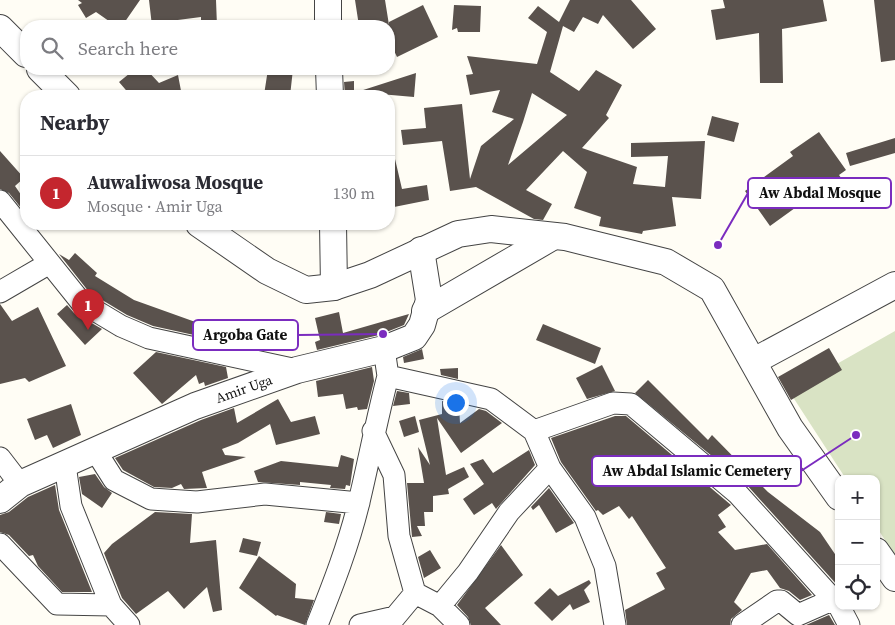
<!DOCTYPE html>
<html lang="en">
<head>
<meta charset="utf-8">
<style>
  :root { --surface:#fff; --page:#f7f7f7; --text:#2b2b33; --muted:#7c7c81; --line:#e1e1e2; --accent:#c4262e }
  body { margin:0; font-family:"Source Serif 4",serif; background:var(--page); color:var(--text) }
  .controls { position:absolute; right:15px; bottom:15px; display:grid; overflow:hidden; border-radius:10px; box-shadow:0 1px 4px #0004 }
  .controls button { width:45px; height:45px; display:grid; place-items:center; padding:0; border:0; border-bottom:1px solid var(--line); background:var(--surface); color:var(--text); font:25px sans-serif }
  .you { position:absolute; left:455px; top:402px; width:18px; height:18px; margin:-12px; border:4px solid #fff; border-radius:50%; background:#1a73e8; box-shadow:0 0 0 8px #1a73e833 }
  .badge { display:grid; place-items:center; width:32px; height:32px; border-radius:50%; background:var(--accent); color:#fff; font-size:16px; font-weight:700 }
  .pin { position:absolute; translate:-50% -41px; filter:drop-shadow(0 1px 2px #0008) }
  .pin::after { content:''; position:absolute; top:26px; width:18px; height:15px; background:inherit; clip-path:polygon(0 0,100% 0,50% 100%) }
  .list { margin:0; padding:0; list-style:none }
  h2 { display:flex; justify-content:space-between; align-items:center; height:65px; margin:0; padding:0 20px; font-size:21px }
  h2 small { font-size:16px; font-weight:400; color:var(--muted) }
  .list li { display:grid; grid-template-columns:32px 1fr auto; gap:15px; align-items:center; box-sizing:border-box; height:75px; padding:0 20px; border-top:1px solid var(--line) }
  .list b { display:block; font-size:19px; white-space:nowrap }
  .list p { margin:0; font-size:16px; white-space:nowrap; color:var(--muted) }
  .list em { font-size:16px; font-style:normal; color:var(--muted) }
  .icon { flex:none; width:28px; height:28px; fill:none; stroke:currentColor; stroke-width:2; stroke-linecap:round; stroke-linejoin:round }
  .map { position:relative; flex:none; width:895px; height:625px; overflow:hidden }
  .search { position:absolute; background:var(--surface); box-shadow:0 1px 4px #0004; left:20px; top:20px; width:375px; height:55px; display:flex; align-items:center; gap:12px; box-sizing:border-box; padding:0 18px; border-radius:20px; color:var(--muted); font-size:19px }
  .panel { position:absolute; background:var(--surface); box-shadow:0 1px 4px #0004; left:20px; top:90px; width:375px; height:140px; border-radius:20px }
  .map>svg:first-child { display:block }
</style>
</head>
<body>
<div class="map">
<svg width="895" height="625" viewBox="0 0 895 625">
  <rect width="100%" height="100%" fill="#fffdf5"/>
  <!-- cemetery -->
  <path fill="#d9e3c4" d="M895,331V556L876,526V479H846L789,391Z"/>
  <!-- building -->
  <path fill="#5a524d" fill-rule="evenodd" d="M78,0H140L122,26H116L96,12L86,18L78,5L82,3Z
    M149,0H216L217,26H201V17L170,21L171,26H152Z
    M355,0H385L389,25V22L423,5L438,37L397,57L389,40V26H359Z
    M570,0H631L656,29L633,49L603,15L598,24L583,17L574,32L563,26L550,72L579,91L596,70L622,85L606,115L609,118L582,148L637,167L633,184L665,187L668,156L631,157V143L705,141L701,199L672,197L676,226L643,231L642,234L599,226L601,217L574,208L587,172L563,151L526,190L552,204L543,220L534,219L476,187L450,191L442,141L403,145L401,130L426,128L424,108L462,104L470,179L481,146L514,119L492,112L500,90L470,95L466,75L473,74L467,56L537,64L547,32L528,18L538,6L559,22ZM532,93L567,115L508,165L523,122Z
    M723,0H823L827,21L782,29L783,83H760L759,33L716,40L711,10L725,8Z
    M874,0H895V60L881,62Z
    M454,5L481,6L480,32H458L457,28L452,30Z
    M135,69H146L159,83L178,75L182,96H129H131L119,82Z
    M268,69H293L290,96L264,95Z
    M416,73L414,97L357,92Z
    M354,81V96H345L344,82Z
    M712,116L739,123L734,142L707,135Z
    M819,132L846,170L839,175L847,186L820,205L813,195L770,226L745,191L793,156L790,152Z
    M895,138V153L850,166L846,153Z
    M0,151L24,178L15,186L26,202V214L9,193L0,189Z
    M395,159L402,189L427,185L429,200L389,208V160Z
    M75,253L97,273L95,276L134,300L201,324L203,337L153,326L127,315L89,292L59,254L69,260Z
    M0,304L12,321L38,307L66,366L29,382L25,378L0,384Z
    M67,305L74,313L102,329L85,345L57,314Z
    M339,312L343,333L409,314L404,325L379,335L317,350L315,342L320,340L315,318Z
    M543,324L601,348L595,364L536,340Z
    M829,348L842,370L791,400L778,377Z
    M422,349L424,359L404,363L403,357Z
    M156,352L226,367L228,378L205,386L204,382L199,384L196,375L162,404L133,373Z
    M602,365L615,391L587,399L576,378Z
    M372,367L374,381L367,409L358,410L357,407L346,409L343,394L318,397L316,381Z
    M458,368V379L441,375L440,369Z
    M648,380L708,440L712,435L768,492L820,532L839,560V587L746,484L635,393Z
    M397,391L409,393L410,404L393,406Z
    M278,399L291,422L315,416L320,434L276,445L270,424L238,443L222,449L225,455L246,457L202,472L207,488L184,489L181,484L172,488L154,487L123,470L115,458L201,420L234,408L237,423Z
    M442,401L459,405L460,423L479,409L486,411L502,423L461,453L437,418L446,475L464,467L469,477L448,489L449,494L433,496V512H424L425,526H417L422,536L412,537L407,483H424L418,447L430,465L419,420L442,414Z
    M71,404L81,435L53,448L47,435L35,440L27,419Z
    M415,416L419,432L404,437L399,421Z
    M615,416H626L731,505L718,515L726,527L718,532L735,550L767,544L812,595L800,600L789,591L780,588L767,570L751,573L734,602L742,610L731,619L730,625H627L625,610L665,589L656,573L666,568L632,516L629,519L619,506L603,515L598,510L596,511L561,462L551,438Z
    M529,450L535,465L496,509L492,503L474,515L463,499L484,484L470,464L483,459L493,473Z
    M341,455L354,459L350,486L346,485L345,489L330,488L331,485L300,482V485L258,482L254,471L281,461L338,467Z
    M95,474L104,487L112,493L102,508L82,494L79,477Z
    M55,485L59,510L92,592H62L38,566L33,555L29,556L9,535L0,532V515L9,512L28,497Z
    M549,488L574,523L556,533L539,505L533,510L531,507Z
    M155,512L192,514L190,543L216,540L222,610L213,612L207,587L184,609L168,591L136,614L122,598L104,553L112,544Z
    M326,512L341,514L339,524L324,522Z
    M243,538L261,542L257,556L239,552Z
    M501,545L523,575L485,608L501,625H471L468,617L457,605Z
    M430,550L441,568L424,578L418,557Z
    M259,556L296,584L295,598L314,600L305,625L277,615L276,616L239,588Z
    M589,580L591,583L584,590L590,602L573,610L570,604L552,621L534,603L550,588L558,596Z
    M829,615L835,625H806Z"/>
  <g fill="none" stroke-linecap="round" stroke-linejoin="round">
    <defs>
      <path id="minor" d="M0,201L81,302L121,326L149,338L297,370
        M0,292L48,264
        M384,349L388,376L491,399L534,431L613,403L631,404L738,494L839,606
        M373,431L394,475L399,536L415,593L440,606L459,625
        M534,431L550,468L585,517L605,566L615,625
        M95,450L114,480L151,499L197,502L265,494L359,503
        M0,458L20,484
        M65,465L71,506L111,605L129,625
        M0,544L57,604L111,605
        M440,606L468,572L509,512L550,468
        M839,606L849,625
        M317,625C333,585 349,544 359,502C369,460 377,418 388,376
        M360,625L395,617L415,593
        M742,625L777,601H781L798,615L832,600"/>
      <g id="tertiary">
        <path d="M328,0V26"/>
        <path d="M0,28L26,54"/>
        <path d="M40,69L67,96"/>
        <path d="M329,69L330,96"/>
        <path d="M199,224L267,271L306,290L334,287L370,275L458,234L491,229L565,237L666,262L712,289L790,428L839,497"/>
        <path d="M333,224L334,287"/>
        <path d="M425,311L554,236"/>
        <path d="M754,361L895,285"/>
        <path id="s1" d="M0,500L20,484L195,406L297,370L384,349L414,337L422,325L429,300L421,250"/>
        <path d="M876,551L895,578"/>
      </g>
    </defs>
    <!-- minor casing -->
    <use href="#minor" stroke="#444" stroke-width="23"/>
    <!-- tertiary casing -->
    <use href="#tertiary" stroke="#444" stroke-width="28"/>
    <!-- minor -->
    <use href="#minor" stroke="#fff" stroke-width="21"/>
    <!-- tertiary -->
    <use href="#tertiary" stroke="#fff" stroke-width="26"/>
  </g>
  <g text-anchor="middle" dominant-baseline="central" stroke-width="5" stroke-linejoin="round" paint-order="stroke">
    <!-- street labels -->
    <g font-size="14" fill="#111" stroke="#fff">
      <text stroke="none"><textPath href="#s1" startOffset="269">Amir Uga</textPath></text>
    </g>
  </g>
  <!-- callouts -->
  <path fill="none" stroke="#7b2cbf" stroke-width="2" d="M718 245L748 193M383 334L298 335M856 435L801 471"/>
  <g fill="#7b2cbf" stroke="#fff" stroke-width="2">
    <circle cx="718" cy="245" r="5"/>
    <circle cx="383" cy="334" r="5"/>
    <circle cx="856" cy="435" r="5"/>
  </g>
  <g fill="#fff" stroke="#7b2cbf" stroke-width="2">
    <rect x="748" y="178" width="143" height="30" rx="5"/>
    <rect x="193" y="320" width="105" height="30" rx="5"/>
    <rect x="592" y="456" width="209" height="30" rx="5"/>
  </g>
  <g font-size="15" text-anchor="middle" font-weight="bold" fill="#111">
    <text x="820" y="198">Aw Abdal Mosque</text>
    <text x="245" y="340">Argoba Gate</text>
    <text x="697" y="476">Aw Abdal Islamic Cemetery</text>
  </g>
</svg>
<div class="controls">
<button>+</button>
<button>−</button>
<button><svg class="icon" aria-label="locate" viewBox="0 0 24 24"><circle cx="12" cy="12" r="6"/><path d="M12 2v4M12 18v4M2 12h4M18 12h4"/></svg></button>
</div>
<div class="you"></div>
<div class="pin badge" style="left:88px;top:330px">1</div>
<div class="search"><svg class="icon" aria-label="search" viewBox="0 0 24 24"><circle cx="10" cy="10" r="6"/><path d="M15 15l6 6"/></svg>Search here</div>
<section class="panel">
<h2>Nearby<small></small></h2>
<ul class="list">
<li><span class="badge">1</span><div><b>Auwaliwosa Mosque</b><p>Mosque · Amir Uga</p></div><em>130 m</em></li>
</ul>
</section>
</div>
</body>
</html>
